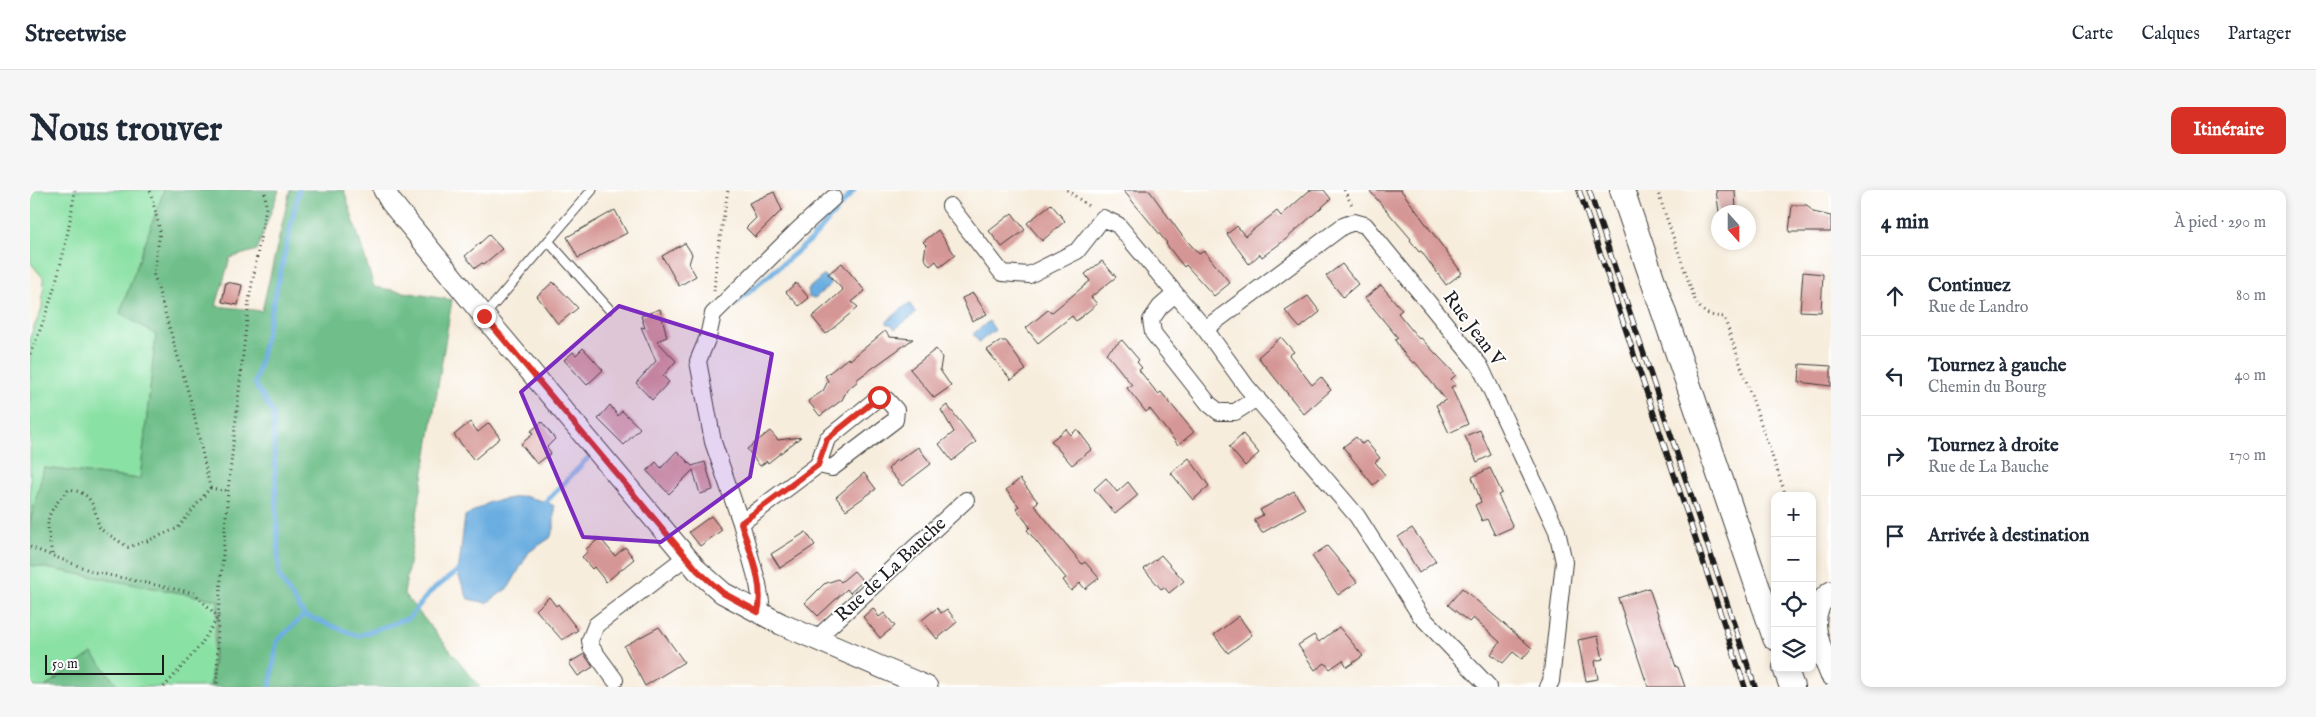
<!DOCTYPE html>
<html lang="fr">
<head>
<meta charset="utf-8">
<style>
  :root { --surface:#fff; --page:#f6f6f7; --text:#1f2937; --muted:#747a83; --line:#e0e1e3; --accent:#d93025 }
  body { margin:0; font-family:"IM FELL English",serif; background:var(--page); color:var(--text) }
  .controls { position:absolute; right:15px; bottom:15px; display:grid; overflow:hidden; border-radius:10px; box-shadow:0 2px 8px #0003 }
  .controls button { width:45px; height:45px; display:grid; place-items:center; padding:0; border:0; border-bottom:1px solid var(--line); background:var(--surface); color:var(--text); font:25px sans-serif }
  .compass { position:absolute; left:1681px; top:15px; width:45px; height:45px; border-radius:50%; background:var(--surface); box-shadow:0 2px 8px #0003; rotate:159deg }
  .scale { position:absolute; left:15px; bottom:12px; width:119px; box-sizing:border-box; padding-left:5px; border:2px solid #1c1c1c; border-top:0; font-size:14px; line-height:18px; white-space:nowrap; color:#1c1c1c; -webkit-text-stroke:4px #fff; paint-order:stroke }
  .stop { position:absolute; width:15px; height:15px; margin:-11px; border:4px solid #d93025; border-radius:50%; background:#fff }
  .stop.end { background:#d93025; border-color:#fff; box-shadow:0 1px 5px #0008 }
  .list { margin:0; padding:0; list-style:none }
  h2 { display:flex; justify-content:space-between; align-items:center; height:65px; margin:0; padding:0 20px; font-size:21px }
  h2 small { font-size:16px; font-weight:400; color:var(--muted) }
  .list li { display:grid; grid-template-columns:32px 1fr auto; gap:15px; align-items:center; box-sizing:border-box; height:80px; padding:0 20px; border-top:1px solid var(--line) }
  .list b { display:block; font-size:19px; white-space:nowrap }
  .list p { margin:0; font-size:16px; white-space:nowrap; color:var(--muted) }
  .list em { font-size:16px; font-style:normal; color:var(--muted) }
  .icon { flex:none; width:28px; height:28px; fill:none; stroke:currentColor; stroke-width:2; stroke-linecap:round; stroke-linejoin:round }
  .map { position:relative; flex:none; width:1801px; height:497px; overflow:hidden; border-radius:10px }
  header { display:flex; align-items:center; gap:30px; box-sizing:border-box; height:70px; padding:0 25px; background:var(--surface); border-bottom:1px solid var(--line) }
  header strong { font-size:24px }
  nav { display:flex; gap:28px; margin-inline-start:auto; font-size:18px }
  .intro { display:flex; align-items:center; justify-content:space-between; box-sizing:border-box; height:120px; padding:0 30px }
  h1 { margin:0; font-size:35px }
  .button { padding:12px 22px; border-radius:10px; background:var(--accent); color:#fff; font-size:18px; font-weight:700 }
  main { display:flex; gap:30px; padding:0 30px }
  aside { flex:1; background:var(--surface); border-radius:10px; box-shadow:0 2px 8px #0003 }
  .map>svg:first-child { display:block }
</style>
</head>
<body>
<header>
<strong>Streetwise</strong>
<nav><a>Carte</a><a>Calques</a><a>Partager</a></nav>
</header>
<div class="intro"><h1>Nous trouver</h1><a class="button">Itinéraire</a></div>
<main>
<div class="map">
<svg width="1801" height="497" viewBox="0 0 1801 497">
  <rect width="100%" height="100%" fill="#fff"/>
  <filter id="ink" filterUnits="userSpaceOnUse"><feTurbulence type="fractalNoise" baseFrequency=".02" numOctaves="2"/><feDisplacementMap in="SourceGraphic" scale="10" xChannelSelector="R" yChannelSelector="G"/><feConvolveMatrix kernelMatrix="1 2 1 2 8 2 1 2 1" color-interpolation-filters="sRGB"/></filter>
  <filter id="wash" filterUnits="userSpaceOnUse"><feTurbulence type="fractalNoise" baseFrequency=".0096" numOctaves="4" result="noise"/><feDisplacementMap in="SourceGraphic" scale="20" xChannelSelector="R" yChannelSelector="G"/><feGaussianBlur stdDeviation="1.12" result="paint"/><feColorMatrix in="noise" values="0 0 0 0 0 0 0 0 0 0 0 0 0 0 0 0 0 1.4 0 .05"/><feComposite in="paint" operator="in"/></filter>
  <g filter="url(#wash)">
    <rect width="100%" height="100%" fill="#f7eddd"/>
    <!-- green -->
    <path fill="#8ae1a4" stroke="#537e60" d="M0,0H134L90,123L126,144L110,289L14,278L0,332V147L12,118L14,89L0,72Z
      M0,375L188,410L180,497H89L62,463L15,497H0Z"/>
    <!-- forest -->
    <path fill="#6fbf8a" stroke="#466e53" d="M134,0H249L227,60L200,68L186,116L232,121L260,0H314L344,97L422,110L374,404L450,497H181L188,427V410L0,375V332L14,278L110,289L126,145L90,123Z
      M62,463L89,497H15Z"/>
    <!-- water -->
    <path fill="#6bade0" stroke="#44647e" d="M794,85L801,94L785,108L779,107L778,99Z
      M879,113L886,123L865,139L861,134H858L856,132Z
      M959,131L965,140L949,152L943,144Z
      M493,306L517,312L524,316V339L520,348L499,362L479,397L457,413L438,409L428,384L435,326L460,312Z"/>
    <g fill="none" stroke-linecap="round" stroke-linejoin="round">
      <!-- stream -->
      <path stroke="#6bade0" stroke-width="5" d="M269,0L225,194L243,223L249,386L274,425L328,446L379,428L399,403L434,376
        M704,115L782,49L824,0
        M512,316L558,268
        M240,497L247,451L274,425"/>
    </g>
    <g id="blocks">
      <!-- building -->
      <path fill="#d59795" d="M1093,0H1119L1150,43L1169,64L1174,61L1200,93L1184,106L1156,75L1154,77L1136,54L1137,53Z
        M1280,0H1294L1301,9L1255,50L1232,67L1230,64L1219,74L1197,44L1207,36L1215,46L1247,21L1251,26Z
        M1339,0H1371L1432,83L1416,95L1391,61L1389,62L1380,50L1381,49Z
        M1686,0H1705L1706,22H1689Z
        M744,2L752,20L725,47L716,38L726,28L719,13Z
        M1021,14L1035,31L1012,51L997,33Z
        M1762,15H1777L1783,22L1801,26V42H1759Z
        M585,20L597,43L548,68L537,47Z
        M982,23L995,40L972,57L959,41Z
        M908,40L925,65L910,77L906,71L900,76L894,68L896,55L893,52Z
        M459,45L472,59L454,74L452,73L445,78L435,66Z
        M655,53L662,64L659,74L666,86L649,96L632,66Z
        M1072,71L1086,87L1061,107L1067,114L1046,131L1042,126L1008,153L996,138L1018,120L1021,123L1060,91L1055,84Z
        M812,73L835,101L822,112L828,117L796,144L782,127L813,100L798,84Z
        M1312,74L1328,94L1313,107L1296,86Z
        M1773,82L1793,84L1791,122L1770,121Z
        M196,92L212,95L208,115L192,112Z
        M523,92L548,118L528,134L507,106Z
        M766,93L779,108L769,116L756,102Z
        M1351,95L1372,120L1368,123L1389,149L1391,148L1426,185L1421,189L1426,195L1421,197L1438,234L1419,243L1406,215L1416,210L1385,172L1383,173L1372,161L1365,150L1368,148L1335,108Z
        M943,103L957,124L942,131L932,108Z
        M1278,106L1290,122L1270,138L1255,121Z
        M630,119L637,147L627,151L646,171L633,186L639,192L622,210L606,193L626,171L611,137L615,138L611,126Z
        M855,141L860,147L883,149L826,190L828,191L817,200L812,210L790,226L778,211L793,201L798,191L795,186L818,168L820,170Z
        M1251,147L1264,162L1259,165L1282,195L1291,187L1301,200L1274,224L1228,167Z
        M1092,150L1109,170L1107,172L1112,178L1109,180L1128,204L1131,202L1164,242L1148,255L1120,219L1116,222L1097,198L1102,195L1076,163Z
        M971,151H976L996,180L981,190L957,160Z
        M553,158L573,180L557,195L534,170L543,162L546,165Z
        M906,159L912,167L910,180L921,196L904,208L880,179Z
        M1770,174L1801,176V196L1769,192Z
        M580,215L588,226L592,221L610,238L594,255L568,229Z
        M917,215L946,252L922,271L909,254L924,242L911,220Z
        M440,232L448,242L459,233L470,248L444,270L424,245Z
        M512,232L525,249L517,257L521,263L507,274L491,254L503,244L501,241Z
        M1036,239L1041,245L1047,239L1062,259L1042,275L1021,251Z
        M1450,240L1461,265L1447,272L1435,246Z
        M740,241L748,250L771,247L738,273L737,271L730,276L717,259Z
        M1213,244L1229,263L1215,276L1199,257Z
        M1326,247L1332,254L1336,251L1350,268L1345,272L1355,285L1343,295L1313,257Z
        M888,257L901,274L872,296L858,279L866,270L868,271Z
        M647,261L662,276L675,272L683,300L670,304L663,280L639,304L617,281L626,272L631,278Z
        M1159,268L1179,296L1163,310L1141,283Z
        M1460,278L1472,303L1468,305L1483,337L1465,345L1457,329L1452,331L1445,315L1451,312L1442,287Z
        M834,283L846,299L816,320L806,307Z
        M1076,288L1087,302L1098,292L1108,305L1085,324L1064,299Z
        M990,289L1008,312L1004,315L1052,374L1055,372L1069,388L1055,399L1050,393L1041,401L1033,390L1036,388L997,340L1000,337L986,318L989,316L976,300Z
        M1264,301L1275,319L1232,343L1224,330L1233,325L1230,320Z
        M681,326L692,340L670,356L659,342Z
        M1382,338L1406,371L1389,383L1368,347Z
        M776,342L785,355L750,378L741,364Z
        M570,348L585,366L595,357L604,369L576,392L564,377L562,379L552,367L558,361L556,359Z
        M1297,356L1327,392L1308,405L1282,366Z
        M1131,365L1154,391L1139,403L1134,397L1131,399L1114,379Z
        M824,381L833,391L820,403L817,399L788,426L775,413L794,394L808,389L811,392Z
        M1432,398L1502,458L1492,469L1483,462L1473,473L1461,464L1470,452L1443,428L1439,432L1418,415Z
        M1619,398L1646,477H1648L1655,497H1618L1588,408Z
        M519,407L526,416L528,414L548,440L532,450L506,420Z
        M843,418L849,427L854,423L865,436L850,448L833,427Z
        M907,418L911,423L917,419L927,432L907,449L892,430Z
        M1209,426L1222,445L1198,463L1184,445Z
        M629,437L654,472L615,496L594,456Z
        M1309,437L1333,466L1317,477L1313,470L1300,479L1295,473L1285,480L1268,455L1284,445L1289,452Z
        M1568,446L1573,469L1565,471L1568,489L1556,491L1548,450Z
        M554,464L563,477L548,486L539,473Z"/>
    </g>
  </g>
  <g filter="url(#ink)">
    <use href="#blocks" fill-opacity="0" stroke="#3d3b39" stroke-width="1"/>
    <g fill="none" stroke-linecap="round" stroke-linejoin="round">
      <defs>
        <path id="service" d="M518,51L579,119
          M454,126L562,0"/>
        <path id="minor" d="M920,16L972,83L999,85L1047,61L1073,28L1088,35L1175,139L1216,196L1327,326L1390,425L1459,497
          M1145,104L1130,117L1121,130L1123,143L1179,214L1189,222H1205L1227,208
          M1175,139L1313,36L1324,32L1335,35L1450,176L1527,341L1534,372L1521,491L1518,497
          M711,333L788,275L797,249L849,207L857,210L866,220L865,230L802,278L788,275
          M728,422L731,412L728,394L711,333L683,252L668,171L678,147L683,124L768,40L803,8
          M786,449L936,310
          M585,490L561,457L560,450L566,435L656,367"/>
        <path id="tertiary" d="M354,0L361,12L454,126L668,381L693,403L751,434L897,497
          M1801,402C1772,423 1791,459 1801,485"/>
        <path id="secondary" d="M1592,0L1745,448
          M1755,478L1762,497"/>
      </defs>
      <!-- service casing -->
      <use href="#service" stroke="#3d3b39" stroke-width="11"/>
      <!-- minor casing -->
      <use href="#minor" stroke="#3d3b39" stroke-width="18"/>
      <!-- tertiary casing -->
      <use href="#tertiary" stroke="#3d3b39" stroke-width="23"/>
      <!-- secondary casing -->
      <use href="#secondary" stroke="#3d3b39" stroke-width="26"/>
      <!-- path -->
      <path stroke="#3d3b39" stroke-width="3" stroke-dasharray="1 4" stroke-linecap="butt" d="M1037,0L1061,18
        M1314,0L1323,17
        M1627,0L1665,110C1672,123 1679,126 1694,127L1756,306
        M684,101L687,66L698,0
        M0,164C23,113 37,55 45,0
        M180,298L198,301
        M0,357L64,382L164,403L188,427L187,497
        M22,364C16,329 13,327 39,299C65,304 63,317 70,339L98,357L117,351L148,338L180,298L162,215L124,85L130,41L120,0
        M1782,384L1787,392
        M134,497L170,456L188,427L198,301L219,110L236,17L235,0"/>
      <!-- service -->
      <use href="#service" stroke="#fff" stroke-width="9"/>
      <!-- minor -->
      <use href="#minor" stroke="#fff" stroke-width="16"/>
      <!-- tertiary -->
      <use href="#tertiary" stroke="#fff" stroke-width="21"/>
      <!-- secondary -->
      <use href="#secondary" stroke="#fff" stroke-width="24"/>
      <defs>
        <path id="rail" d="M1549,0L1715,497
          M1559,0L1725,497"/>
      </defs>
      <!-- rail casing -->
      <use href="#rail" stroke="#1c1c1c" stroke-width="5.5"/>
      <!-- rail -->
      <use href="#rail" stroke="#fff" stroke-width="4" stroke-dasharray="11" stroke-linecap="butt"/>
    </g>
  </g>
  <g fill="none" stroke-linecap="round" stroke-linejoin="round" filter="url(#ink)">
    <!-- route -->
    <path stroke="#d93025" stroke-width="6" d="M454,126L668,381L693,403L728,422C735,394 719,360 711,333L788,275L797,249L849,207"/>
  </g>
  <!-- marked area -->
  <path fill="#7b2cbf" fill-opacity="0.2" stroke="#7b2cbf" stroke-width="4" stroke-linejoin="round" d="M589,116L742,164L720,287L631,352L553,347L491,202Z"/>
  <g text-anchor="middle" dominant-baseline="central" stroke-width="4" stroke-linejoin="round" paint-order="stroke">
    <!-- street labels -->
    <g font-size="19" fill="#1c1c1c" stroke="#fff">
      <text transform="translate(1443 139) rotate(53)">Rue Jean V</text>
      <text transform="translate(861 380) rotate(-43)">Rue de La Bauche</text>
    </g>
  </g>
</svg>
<div class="controls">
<button>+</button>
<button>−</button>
<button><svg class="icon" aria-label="locate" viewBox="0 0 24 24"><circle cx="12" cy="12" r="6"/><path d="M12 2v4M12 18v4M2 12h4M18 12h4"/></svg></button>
<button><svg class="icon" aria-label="layers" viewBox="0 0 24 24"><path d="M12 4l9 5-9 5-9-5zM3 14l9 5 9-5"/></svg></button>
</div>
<svg class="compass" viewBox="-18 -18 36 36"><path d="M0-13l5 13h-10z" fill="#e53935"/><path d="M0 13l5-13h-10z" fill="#747a83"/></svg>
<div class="scale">50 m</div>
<div class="stop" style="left:849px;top:207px"></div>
<div class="stop end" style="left:454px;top:126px"></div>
</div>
<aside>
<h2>4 min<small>À pied · 290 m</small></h2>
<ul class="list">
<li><svg class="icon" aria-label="ahead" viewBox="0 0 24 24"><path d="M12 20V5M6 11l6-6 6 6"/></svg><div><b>Continuez</b><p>Rue de Landro</p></div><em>80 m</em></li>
<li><svg class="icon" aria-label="left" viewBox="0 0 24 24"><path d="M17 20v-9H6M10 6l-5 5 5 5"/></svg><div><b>Tournez à gauche</b><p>Chemin du Bourg</p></div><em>40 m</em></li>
<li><svg class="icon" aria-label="right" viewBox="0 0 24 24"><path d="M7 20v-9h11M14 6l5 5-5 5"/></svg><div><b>Tournez à droite</b><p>Rue de La Bauche</p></div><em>170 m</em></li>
<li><svg class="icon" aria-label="arrive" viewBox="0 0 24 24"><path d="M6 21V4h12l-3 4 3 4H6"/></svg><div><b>Arrivée à destination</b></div></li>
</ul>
</aside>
</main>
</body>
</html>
